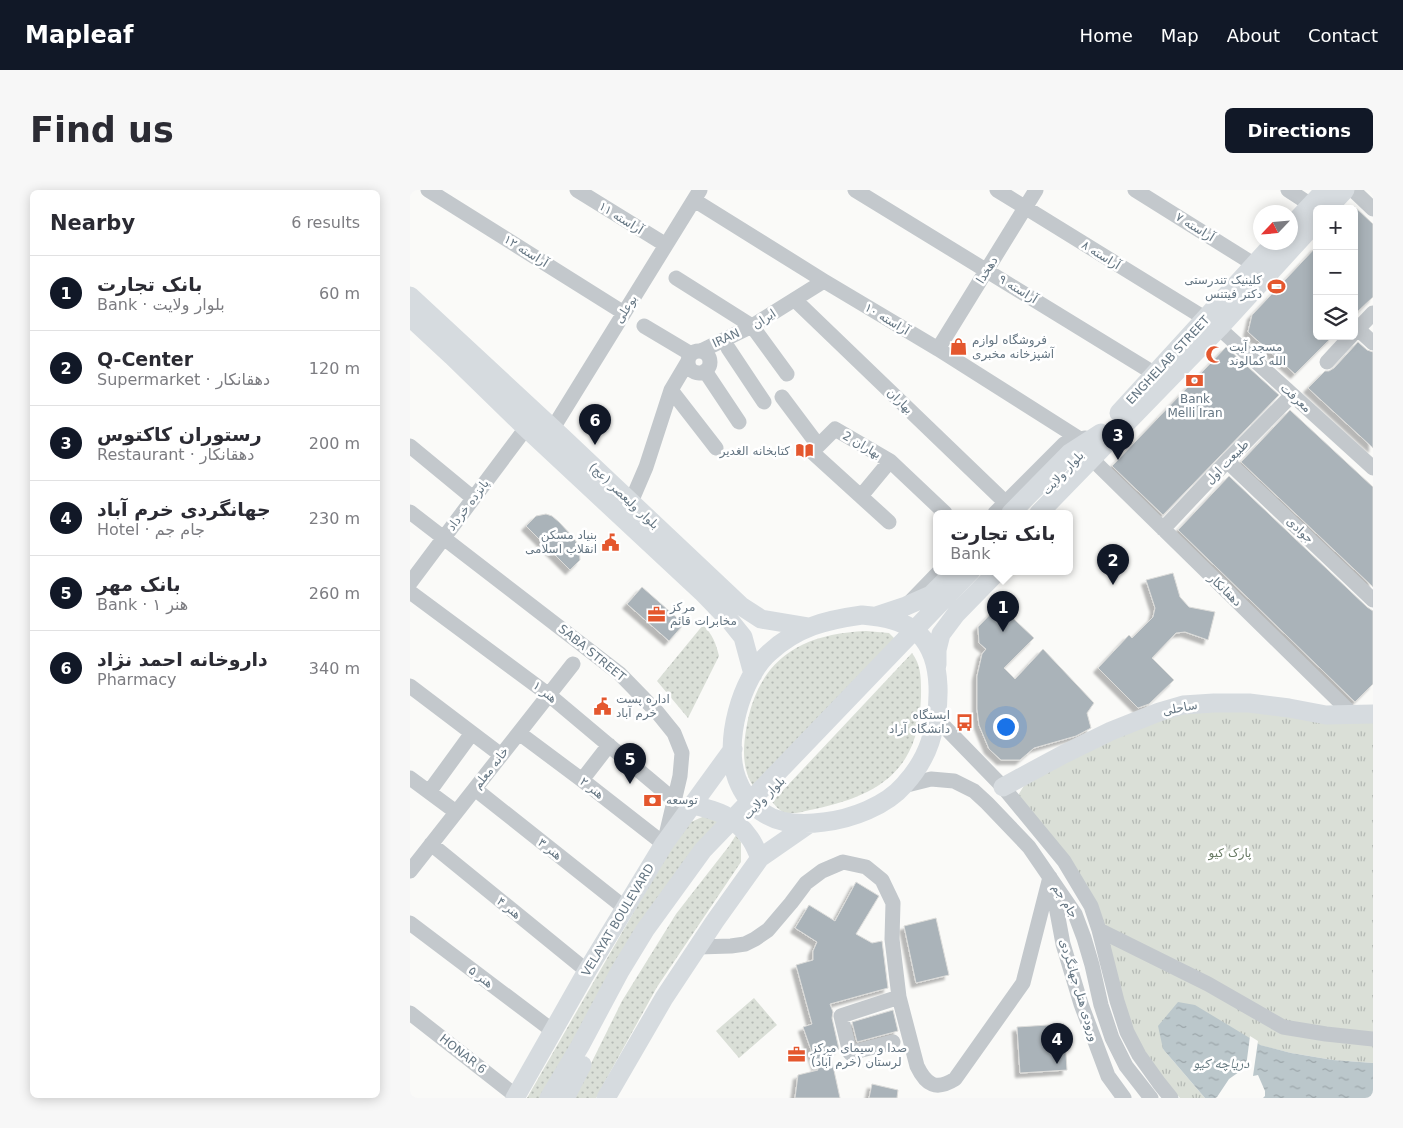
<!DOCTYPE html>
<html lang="en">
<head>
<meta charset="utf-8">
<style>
  :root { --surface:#fff; --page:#f7f7f7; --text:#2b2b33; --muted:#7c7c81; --line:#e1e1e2; --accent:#111827 }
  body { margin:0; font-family:"DejaVu Sans","Noto Naskh Arabic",sans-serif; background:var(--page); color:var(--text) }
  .controls { position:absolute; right:15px; top:15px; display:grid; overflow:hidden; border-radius:8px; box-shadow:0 2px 12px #0003 }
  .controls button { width:45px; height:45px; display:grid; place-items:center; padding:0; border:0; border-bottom:1px solid var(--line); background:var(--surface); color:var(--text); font:25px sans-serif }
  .compass { position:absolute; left:843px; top:15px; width:45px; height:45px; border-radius:50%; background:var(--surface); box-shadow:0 2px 12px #0003; rotate:244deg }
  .you { position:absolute; left:595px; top:536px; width:18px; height:18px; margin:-12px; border:4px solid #fff; border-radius:50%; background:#1a73e8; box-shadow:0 0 0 8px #1a73e833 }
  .badge { display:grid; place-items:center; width:32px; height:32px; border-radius:50%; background:var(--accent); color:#fff; font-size:16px; font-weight:700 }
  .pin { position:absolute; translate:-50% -41px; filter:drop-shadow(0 1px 2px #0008) }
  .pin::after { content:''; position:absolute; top:26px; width:18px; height:15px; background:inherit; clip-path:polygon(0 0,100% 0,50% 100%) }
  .popup { position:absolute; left:523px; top:320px; width:140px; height:65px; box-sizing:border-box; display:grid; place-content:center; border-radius:8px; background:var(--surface); filter:drop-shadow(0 1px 4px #0005); font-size:16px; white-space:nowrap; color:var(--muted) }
  .popup b { font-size:19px; color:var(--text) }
  .popup::after { content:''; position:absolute; left:50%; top:100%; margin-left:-10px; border:10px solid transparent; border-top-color:var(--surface) }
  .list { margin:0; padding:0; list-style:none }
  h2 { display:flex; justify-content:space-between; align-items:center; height:65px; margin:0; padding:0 20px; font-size:21px }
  h2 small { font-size:16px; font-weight:400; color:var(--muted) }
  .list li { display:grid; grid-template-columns:32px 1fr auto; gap:15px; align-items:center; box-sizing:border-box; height:75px; padding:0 20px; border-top:1px solid var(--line) }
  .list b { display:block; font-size:19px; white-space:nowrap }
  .list p { margin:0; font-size:16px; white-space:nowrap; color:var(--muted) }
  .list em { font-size:16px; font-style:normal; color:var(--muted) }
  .icon { flex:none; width:28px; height:28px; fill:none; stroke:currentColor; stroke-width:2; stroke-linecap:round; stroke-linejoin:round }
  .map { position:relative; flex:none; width:963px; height:908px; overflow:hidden; border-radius:8px }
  header { display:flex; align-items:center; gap:30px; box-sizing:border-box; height:70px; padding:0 25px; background:var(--accent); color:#fff }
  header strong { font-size:24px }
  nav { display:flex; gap:28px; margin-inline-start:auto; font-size:18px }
  .intro { display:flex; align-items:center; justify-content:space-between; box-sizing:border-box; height:120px; padding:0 30px }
  h1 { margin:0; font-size:35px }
  .button { padding:12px 22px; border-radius:8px; background:var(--accent); color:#fff; font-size:18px; font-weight:700 }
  main { display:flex; gap:30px; padding:0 30px }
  aside { flex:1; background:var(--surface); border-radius:8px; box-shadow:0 2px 12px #0003 }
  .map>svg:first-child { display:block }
</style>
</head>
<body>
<header>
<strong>Mapleaf</strong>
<nav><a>Home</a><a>Map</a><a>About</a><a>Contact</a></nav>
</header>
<div class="intro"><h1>Find us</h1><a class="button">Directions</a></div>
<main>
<aside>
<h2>Nearby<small>6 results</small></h2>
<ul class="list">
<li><span class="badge">1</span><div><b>بانک تجارت</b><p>Bank · بلوار ولایت</p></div><em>60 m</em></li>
<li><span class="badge">2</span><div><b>Q-Center</b><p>Supermarket · دهقانکار</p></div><em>120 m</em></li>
<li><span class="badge">3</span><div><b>رستوران کاکتوس</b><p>Restaurant · دهقانکار</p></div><em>200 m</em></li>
<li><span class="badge">4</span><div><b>جهانگردى خرم آباد</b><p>Hotel · جام جم</p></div><em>230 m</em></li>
<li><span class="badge">5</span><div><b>بانک مهر</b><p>Bank · هنر ۱</p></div><em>260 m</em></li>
<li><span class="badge">6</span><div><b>داروخانه احمد نژاد</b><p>Pharmacy</p></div><em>340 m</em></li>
</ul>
</aside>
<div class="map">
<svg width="963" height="908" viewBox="0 0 963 908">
  <defs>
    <pattern id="grass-dots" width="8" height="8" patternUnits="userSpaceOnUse" patternTransform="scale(1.25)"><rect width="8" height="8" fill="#dadfd7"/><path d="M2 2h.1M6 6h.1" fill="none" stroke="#b4b9b4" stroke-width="1.8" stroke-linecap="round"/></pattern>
    <pattern id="park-tufts" width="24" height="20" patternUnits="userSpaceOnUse" patternTransform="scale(1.25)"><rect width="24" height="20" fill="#dadfd7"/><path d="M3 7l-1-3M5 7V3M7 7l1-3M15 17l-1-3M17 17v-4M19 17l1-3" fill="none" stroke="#b4b9b4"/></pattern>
    <pattern id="water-ripples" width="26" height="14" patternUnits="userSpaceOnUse" patternTransform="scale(1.25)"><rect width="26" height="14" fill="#bbc7cb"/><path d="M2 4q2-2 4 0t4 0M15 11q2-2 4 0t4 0" fill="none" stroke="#9ca6aa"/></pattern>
    <filter id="shadow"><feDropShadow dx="-4.5" dy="4.5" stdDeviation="1" flood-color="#0004"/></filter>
  </defs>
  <rect width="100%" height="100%" fill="#fafaf8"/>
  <!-- grass -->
  <path fill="url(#grass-dots)" d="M293,435C302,444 306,453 309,466L278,528L247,491Z
    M456,441L479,443L486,450L343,596C332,579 333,559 336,540C347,471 388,444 456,441Z
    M502,463C512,476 511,491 511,507C510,529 507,550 495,569C475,601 435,613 400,620C392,622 381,625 373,622C369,620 365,615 362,612Z
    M299,624L311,631L133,908H117L265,650L281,632Z
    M326,645L331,652V672L247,797L186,908H164L212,811L266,724L319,656Z
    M344,808L367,835L329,868L306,841Z"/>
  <!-- park -->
  <path fill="url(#park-tufts)" d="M828,519L963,531V873L923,870L881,863L849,855L843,850L753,859L795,908H770L754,890L720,840L687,715L607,607L615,594L657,567L766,523Z"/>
  <!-- water -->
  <path fill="url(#water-ripples)" d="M768,812L785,815L843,850L850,855L881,863L923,870L963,873V908H795L753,859L748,836Z"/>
  <!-- pier -->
  <path fill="#fafaf8" d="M840,846L848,851L843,886L848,885L855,901V906L853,908H805L807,907L819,889L836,877Z"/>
  <!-- building -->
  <path fill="#aab3b9" stroke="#dcdcda" filter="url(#shadow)" d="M944,16L963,34V107L944,125Z
    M907,56V146H923L885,184L838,142L842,125Z
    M948,152L957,160L963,162V258L898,198L915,181H919L924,178Z
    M816,157L869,205L753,325L702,276Z
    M880,220L963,297V397L831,272Z
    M819,286L957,417L963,421V494L945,512L768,340Z
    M136,324L142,326L149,332L163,347L169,356L170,370L160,380L116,336L126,326Z
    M763,383L770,407L779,417L805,422L798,450L775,442L766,443L742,468L764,490L739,514L728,518L688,478L719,445L722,448L743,427L745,418L736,390Z
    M232,397L274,434L259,451L217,414Z
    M589,415L624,448L594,478L605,489L633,459L684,513L677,523L681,538L666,546L624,558L610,570H591L579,559L569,535L567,519V486L572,464L576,459L569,453L568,437Z
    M446,692L469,706L446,744L462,753L472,751L478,798L420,814L423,822L422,828L429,859L420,862L430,908H385L388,885L408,880L393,837L402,834L386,775L403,770V761L407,752L385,738L399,715L425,731Z
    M526,728L539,785L506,793L494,736Z
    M483,820L488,841L447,852L442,832Z
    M654,834L657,880L610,883L607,837Z
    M462,894L488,900L487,908H459Z"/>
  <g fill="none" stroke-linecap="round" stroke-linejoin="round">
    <!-- minor -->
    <path stroke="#c3c8cc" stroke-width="15" d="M18,0L214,123
      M167,0L256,55
      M445,0L745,184
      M587,0L796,129
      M725,0L845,75
      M878,0L901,15
      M943,0L963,19
      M284,10L414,91L528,159L670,249
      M266,88L342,136L377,184
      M385,110L595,312
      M234,136L281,164
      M809,138L963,278
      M948,139L963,153
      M944,143L963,123
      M318,158L354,212
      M528,159L626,0
      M278 172a11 11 0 1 1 22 0a11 11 0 1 1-22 0Z
      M291,161L342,136L414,91
      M917,172L941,146
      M295,181L329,232
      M261,200L306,258
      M372,207L408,255
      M143,238L290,0
      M0,256L63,308
      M817,271L963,410
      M687,274L943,525
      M451,306L480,271
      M221,312L236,277L261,200L277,173
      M0,322L210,484L247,522L264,543L272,563L270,586L254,654L172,590L109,543
      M585,323L654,254L675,248
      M479,332L402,262L425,239L480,271L535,323
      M753,339L817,271L882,205
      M0,393L116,238
      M0,402L139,505L264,610
      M500,412L530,381
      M0,496L91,565
      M526,528L593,597L654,671L681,716L689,740L707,811L717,842L729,865L749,893L761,908
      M0,588L46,622
      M172,590L199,555
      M493,596L521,589L544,591L564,601L577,613L619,657L665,724L674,748L682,775L691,815L702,848L716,876L741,908
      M65,599L215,718
      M19,602L62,543
      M21,654L177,781
      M0,681L163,474
      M642,695L653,754L671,814L698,886L714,908
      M0,733L143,841
      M689,740L798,794L873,837L916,844L963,849
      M288,757L321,756L335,754L345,749L358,740L381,713L396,693L412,681L433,672L456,677L472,690L483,713L482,749L489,807L431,826L440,863L483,852
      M489,807L507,876C516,895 526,901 545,889L613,793L640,687
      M0,823L106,906"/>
    <!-- major -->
    <path stroke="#d6dbdf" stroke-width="19" d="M917,19L935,0
      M881,36L915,0
      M0,106L152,247L331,416L351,429L399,437
      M0,127L42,166L116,238L292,402L321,432L333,447L343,484
      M709,223L865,52
      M601,323L660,263L691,243
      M629,323L809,138L907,31
      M452,425C472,427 494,430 509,444C535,470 530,521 520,552C515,567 505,583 494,595C476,616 441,629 414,632C393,635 369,634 352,622C340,614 332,602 327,589C313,553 331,488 359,463C387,437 416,430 452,425Z
      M466,426L496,416L521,405L537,389
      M527,475V460L531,444L546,424L588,381
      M593,597L654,564L701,541L749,522L773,515L804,513H839L879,518L916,525L963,524
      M282,615C307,620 324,626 339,647C344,653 347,662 350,668
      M105,908L177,781L254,654L323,559
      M139,908L170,856L210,781L235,740L293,660L561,381
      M155,908L172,875
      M196,908L254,808L305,731L350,668L399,634"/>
  </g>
  <!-- icons -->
  <defs>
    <symbol id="stadium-bare" viewBox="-9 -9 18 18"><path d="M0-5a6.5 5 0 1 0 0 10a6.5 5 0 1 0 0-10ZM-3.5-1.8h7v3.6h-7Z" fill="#e4572e" stroke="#fff" stroke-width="2.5" paint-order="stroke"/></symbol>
    <symbol id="shop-bare" viewBox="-9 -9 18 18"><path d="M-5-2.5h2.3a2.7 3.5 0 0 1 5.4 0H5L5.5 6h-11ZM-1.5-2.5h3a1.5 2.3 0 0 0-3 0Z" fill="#e4572e" stroke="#fff" stroke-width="2.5" paint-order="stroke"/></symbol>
    <symbol id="mosque-bare" viewBox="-9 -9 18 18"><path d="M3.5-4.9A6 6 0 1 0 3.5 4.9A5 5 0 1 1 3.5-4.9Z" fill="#e4572e" stroke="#fff" stroke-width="2.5" paint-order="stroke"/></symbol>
    <symbol id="bank-bare" viewBox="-9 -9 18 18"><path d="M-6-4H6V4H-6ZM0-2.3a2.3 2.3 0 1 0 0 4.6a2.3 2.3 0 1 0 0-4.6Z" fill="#e4572e" stroke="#fff" stroke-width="2.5" paint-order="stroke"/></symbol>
    <symbol id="library-bare" viewBox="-9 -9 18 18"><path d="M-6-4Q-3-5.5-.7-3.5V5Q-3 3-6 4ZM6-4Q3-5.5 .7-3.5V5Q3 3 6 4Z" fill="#e4572e" stroke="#fff" stroke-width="2.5" paint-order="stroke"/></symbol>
    <symbol id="civic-bare" viewBox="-9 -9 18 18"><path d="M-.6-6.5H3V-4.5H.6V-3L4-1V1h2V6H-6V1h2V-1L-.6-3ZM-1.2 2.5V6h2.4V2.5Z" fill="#e4572e" stroke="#fff" stroke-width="2.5" paint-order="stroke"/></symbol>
    <symbol id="office-bare" viewBox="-9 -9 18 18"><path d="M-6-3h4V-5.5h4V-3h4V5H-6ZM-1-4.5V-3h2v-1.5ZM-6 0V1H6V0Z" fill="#e4572e" stroke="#fff" stroke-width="2.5" paint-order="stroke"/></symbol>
    <symbol id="bus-bare" viewBox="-9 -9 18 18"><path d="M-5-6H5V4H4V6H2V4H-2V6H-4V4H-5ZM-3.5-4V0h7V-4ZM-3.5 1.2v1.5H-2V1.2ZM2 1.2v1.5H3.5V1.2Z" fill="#e4572e" stroke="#fff" stroke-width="2.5" paint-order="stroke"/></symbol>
  </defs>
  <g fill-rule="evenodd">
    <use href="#stadium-bare" x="854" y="84" width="25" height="25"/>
    <use href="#shop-bare" x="536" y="144" width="25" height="25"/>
    <use href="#mosque-bare" x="792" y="152" width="25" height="25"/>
    <use href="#bank-bare" x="772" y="178" width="25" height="25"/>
    <use href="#library-bare" x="382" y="248" width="25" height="25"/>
    <use href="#civic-bare" x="188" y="340" width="25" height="25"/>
    <use href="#office-bare" x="234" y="412" width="25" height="25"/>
    <use href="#civic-bare" x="180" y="504" width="25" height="25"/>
    <use href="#bus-bare" x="542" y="520" width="25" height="25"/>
    <use href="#bank-bare" x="230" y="598" width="25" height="25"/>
    <use href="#office-bare" x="374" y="852" width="25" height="25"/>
  </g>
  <g text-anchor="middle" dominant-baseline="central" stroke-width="5" stroke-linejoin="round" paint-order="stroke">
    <!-- street labels -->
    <g font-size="12" fill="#657683" stroke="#fff">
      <text transform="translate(211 28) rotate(32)">آراسته ۱۱</text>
      <text transform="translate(785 37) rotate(32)">آراسته ۷</text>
      <text transform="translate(116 61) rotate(32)">۱۲ آراسته</text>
      <text transform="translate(691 65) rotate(32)">آراسته ۸</text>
      <text transform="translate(577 80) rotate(-58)">دهخدا</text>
      <text transform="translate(608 99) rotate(32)">آراسته ۹</text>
      <text transform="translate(216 119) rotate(-58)">بوعلی</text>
      <text transform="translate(354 129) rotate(-33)">ایران</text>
      <text transform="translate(477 129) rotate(31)">آراسته ۱۰</text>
      <text transform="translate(316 148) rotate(-25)">IRAN</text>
      <text transform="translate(758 170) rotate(-47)">ENGHELAB STREET</text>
      <text transform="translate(886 208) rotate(42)">معرفت</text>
      <text transform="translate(490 211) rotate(44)">بهاران</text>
      <text transform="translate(452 255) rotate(30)">بهاران 2</text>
      <text transform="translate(817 272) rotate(-46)">طبیعت اول</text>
      <text transform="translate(653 283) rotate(-47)">بلوار ولایت</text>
      <text transform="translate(214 306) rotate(43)">بلوار ولیعصر (عج)</text>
      <text transform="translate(58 315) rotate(-53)">پانزده خرداد</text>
      <text transform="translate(890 340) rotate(43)">جوادی</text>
      <text transform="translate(815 400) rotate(44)">دهقانکار</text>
      <text transform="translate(182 463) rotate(39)">SABA STREET</text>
      <text transform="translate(135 502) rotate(38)">هنر ۱</text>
      <text transform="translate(770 518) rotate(-11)">ساحلی</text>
      <text transform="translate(81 578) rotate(-52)">خانه معلم</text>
      <text transform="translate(182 598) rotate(38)">هنر ۲</text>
      <text transform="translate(354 608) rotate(-46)">بلوار ولایت</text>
      <text transform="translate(140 659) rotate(38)">هنر ۳</text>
      <text transform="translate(655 711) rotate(59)">جام جم</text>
      <text transform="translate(99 718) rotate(39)">هنر ۴</text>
      <text transform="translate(208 730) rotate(-59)">VELAYAT BOULEVARD</text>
      <text transform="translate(71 787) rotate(37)">هنر ۵</text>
      <text transform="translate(669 800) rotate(73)">ورودی هتل جهانگردی</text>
      <text transform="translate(53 864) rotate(38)">HONAR 6</text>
    </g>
    <!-- poi labels -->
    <g font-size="12" fill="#657683" stroke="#fff" text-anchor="start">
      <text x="852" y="90" text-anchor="end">کلینیک تندرستی<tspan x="852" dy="14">دکتر فیتنس</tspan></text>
      <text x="562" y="150">فروشگاه لوازم<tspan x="562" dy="14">آشپزخانه مخبری</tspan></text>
      <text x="819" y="157">مسجد آیت<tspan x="819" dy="14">الله کمالوند</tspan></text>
      <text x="785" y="209" text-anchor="middle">Bank<tspan x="785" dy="14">Melli Iran</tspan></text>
      <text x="380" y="261" text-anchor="end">کتابخانه الغدیر</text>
      <text x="187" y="345" text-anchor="end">بنیاد مسکن<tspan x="187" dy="14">انقلاب اسلامی</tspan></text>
      <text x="260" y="417">مرکز<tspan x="260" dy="14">مخابرات قائم</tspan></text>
      <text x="206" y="509">اداره پست<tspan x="206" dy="14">خرم آباد</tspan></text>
      <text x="540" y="525" text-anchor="end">ایستگاه<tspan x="540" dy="14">دانشگاه آزاد</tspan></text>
      <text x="256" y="610">توسعه</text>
      <text x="401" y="858">صدا و سیمای مرکز<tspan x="401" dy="14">لرستان (خرم آباد)</tspan></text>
    </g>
    <!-- park labels -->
    <g font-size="12" fill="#687a64" stroke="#fff">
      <text x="820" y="663">پارک کیو</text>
    </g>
    <!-- water labels -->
    <g font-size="14" font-style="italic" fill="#60757c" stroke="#fff">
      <text x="811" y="873">دریاچه کیو</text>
    </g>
  </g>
</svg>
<div class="controls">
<button>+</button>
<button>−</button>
<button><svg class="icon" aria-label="layers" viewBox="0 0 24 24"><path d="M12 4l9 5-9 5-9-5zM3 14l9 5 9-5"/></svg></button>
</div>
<svg class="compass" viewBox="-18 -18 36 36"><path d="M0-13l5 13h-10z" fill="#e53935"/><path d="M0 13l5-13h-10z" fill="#7c7c81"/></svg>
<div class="you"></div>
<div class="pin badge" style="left:593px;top:442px">1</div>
<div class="popup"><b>بانک تجارت</b>Bank</div>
<div class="pin badge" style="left:703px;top:395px">2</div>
<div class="pin badge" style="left:708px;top:270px">3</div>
<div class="pin badge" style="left:647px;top:874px">4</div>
<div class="pin badge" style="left:220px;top:594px">5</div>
<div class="pin badge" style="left:185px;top:255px">6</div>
</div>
</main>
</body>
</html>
